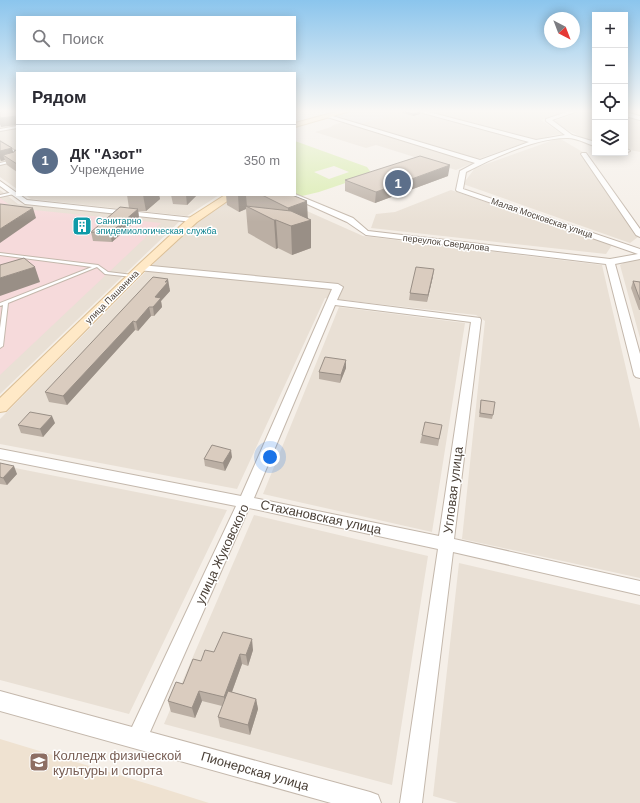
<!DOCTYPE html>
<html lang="ru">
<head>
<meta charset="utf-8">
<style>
  :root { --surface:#fff; --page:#f2f2f3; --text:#2b2b33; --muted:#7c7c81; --line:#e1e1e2; --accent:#7c3aed }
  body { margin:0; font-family:Helvetica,sans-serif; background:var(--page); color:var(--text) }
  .controls { position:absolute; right:12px; top:12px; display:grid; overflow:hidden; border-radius:0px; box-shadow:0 2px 10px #0003 }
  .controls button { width:36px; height:36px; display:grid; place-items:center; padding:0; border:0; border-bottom:1px solid var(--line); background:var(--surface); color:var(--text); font:20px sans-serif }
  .compass { position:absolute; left:544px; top:12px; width:36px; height:36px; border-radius:50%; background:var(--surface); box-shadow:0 2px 10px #0003; rotate:138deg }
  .you { position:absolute; left:270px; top:457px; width:14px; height:14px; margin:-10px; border:3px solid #fff; border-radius:50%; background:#1a73e8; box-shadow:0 0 0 6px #1a73e833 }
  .badge { display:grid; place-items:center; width:26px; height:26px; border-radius:50%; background:var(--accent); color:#fff; font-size:13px; font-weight:700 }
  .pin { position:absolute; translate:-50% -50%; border:2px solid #fff; box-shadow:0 1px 4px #0006 }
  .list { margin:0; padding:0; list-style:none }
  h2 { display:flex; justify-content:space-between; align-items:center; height:52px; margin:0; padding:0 16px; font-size:17px }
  h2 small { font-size:13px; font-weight:400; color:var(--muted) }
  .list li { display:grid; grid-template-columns:26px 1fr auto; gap:12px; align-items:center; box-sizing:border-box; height:72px; padding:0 16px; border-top:1px solid var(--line) }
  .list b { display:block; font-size:15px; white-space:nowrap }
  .list p { margin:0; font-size:13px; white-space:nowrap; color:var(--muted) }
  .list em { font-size:13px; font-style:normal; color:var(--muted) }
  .icon { flex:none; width:22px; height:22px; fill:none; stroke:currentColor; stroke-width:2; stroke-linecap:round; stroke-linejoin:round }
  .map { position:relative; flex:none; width:640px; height:803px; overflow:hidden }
  .search { position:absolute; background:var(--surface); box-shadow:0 2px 10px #0003; left:16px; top:16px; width:280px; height:44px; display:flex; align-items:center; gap:10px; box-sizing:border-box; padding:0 14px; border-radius:0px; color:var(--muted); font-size:15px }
  .panel { position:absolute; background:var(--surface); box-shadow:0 2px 10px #0003; left:16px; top:72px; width:280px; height:124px; border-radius:0px }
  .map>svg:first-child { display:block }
</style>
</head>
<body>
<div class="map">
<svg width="640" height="803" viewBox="0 0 640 803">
  <rect width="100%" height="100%" fill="#f5efe8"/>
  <!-- residential -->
  <path fill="#e9e0d5" d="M384,110H411L528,142L478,159L359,124L383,117L379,116L391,112Z
    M422,110H563L567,111L541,120L562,134L554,135L535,140Z
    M585,110H595V143L589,141L552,122Z
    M17,116V189L0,177V119Z
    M625,117L640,120V152L625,149Z
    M343,122L475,162L456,170L376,145L366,148L315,132L331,127L333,125Z
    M559,138L586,154L638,237L630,243L463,184L475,168Z
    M0,190L18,204L180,221L0,394Z
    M451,190L612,245L606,254L371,228L376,214L395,212Z
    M25,195H219L187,216L31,199Z
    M235,195H271L363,236L602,265L640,429V578L462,539L485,321L476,315L325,298L237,489L0,444V419L197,220Z
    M637,255L640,256V338L620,265Z
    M339,307L465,323L432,532L263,494Z
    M0,465L227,510L129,714L0,680Z
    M254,515L428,556L392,785L164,724Z
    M459,563L640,605V803H458L433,796Z"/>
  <!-- education -->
  <path fill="#efe2d1" d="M0,739L155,786L209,803H0Z"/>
  <!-- medical -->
  <path fill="#f6dadb" d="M0,198L14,208L161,223L0,375Z"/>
  <!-- green -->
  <path fill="#d9ecae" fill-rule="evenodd" d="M295,141L367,167L372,174L319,192L298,197L295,195ZM334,166L349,172L329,179L314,172Z"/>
  <!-- parking -->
  <path fill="#e6e2e0" d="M359,110H384L392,112L380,116L384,117L359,124L334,117Z"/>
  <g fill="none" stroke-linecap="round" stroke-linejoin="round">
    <defs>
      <path id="lane" d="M17,126V128L0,131V129Z
        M0,141L17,152V154L0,143Z
        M17,159V161L0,165V163Z
        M13,192L15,193L14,194L0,197V195Z
        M0,253L98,265L108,272L133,275L135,276L133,277L105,274L97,267L8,303L3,346L0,348V328L3,305L0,306V303L92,267L0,255Z"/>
      <path id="street" d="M412,110H421L536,140L565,135L546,121V119L573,110H581L552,120L572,135L595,142V146C587,144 577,138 568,138C538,137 493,158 466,172L463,189L640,249V259L615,264L640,354V378L636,377L634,375L606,264L366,235L347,222L287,195L295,194L353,218L368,231L610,259L638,254L457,191L456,190L460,171L475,163L324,116L329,115L480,160L529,142Z
        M625,112L640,116V120L625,116Z
        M625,149L629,150L630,151L625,153Z
        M582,153H586L640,229V237L636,235L581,154Z
        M0,181L17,193V195H20L27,200L193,218L197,220L193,222L25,204L0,186Z
        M141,265L338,284L343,287L337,300L480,318L481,320L454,539L640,581V595L453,552L422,803H400L438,549L249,508L150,732L370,792L378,795L381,803H331L0,711V691L132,727L236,506L0,459V449L241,496L332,289L138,270L137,268L138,266ZM335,305L471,322L439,536L254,498Z"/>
      <path id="secondary" d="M343,110H354L295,127V123Z
        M225,195H236L197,222L145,270L6,411L0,412V398L137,266L189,218Z"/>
    </defs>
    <!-- lane casing -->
    <use href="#lane" stroke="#c4b8ac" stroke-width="2"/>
    <!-- street casing -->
    <use href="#street" stroke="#c4b8ac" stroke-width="2"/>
    <!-- secondary casing -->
    <use href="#secondary" stroke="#dbbf97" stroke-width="2"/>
    <!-- lane -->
    <use href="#lane" fill="#fff" fill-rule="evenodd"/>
    <!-- street -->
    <use href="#street" fill="#fff" fill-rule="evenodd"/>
    <!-- secondary -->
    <use href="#secondary" fill="#ffe9c7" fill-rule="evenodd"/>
  </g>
  <!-- wall -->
  <path fill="#bbafa4" d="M392,110H415L420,112V114L413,116Z
    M0,141L13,153L17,151V172L7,165L5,160L1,161L0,160Z
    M448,176L375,203L345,191V180Z
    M127,195H159L160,199L146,211H138L139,218L112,242L93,241L91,232L129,208Z
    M171,195H197L187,205L173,204Z
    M226,195H292L308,218L311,248L292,255L278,248L276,249L248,233L246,209L239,212L227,205Z
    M433,276L427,302L409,300L410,293Z
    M633,281L640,282V310H639L631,288Z
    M169,288L170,291L161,301L162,307L154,316H151L138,331L135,330L67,405L49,402L45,392L170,288Z
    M346,360V368L340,383L319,379V372Z
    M481,400L493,415L492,419L479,417Z
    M55,423L43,437L21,433L18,425Z
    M442,425L438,446L420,443L422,435Z
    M232,457L225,471L205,466L204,459Z
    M0,463L17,474L7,485L0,484Z
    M253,650L248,666L242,664L232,692L256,699L258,709L250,735L220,727L218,717L222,706L202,701L195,718L171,712L168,701L201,661L214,652Z"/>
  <!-- shaded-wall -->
  <path fill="#998f86" d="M0,110H16L0,115Z
    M420,112V114L413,116V114Z
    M17,116V125L1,127L0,124V118Z
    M12,148L15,158L3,155L5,160L1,161L0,158V151Z
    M450,165L448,176L375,203L376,192Z
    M143,195H159L160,199L146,211Z
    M186,195H197L187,205Z
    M238,195H246L247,207L246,206V209L239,212Z
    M307,201L308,221L311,220V248L292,255L291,226H289L288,208Z
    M33,208L36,218L0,243V229Z
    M138,209L139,218L112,242L110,233Z
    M274,220H276L278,248L276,249Z
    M35,267L40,282L0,296V278Z
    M434,269L433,276L427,302L428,295Z
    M168,279L170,291L161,301L162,307L154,316L153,307L155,297Z
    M149,307L151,316L138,331L136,322Z
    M133,321L135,330L67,405L63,396Z
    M346,360V368L340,383L341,375Z
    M52,416L55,423L43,437L40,429Z
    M231,450L232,457L225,471L223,463Z
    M14,466L17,474L7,485L3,478Z
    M252,639L253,650L248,666L246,655Z
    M240,654L242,664L226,708L224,697Z
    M199,691L202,701L195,718L192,708Z
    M256,699L258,709L250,735L248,725Z"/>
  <!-- building -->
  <path fill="#daccbf" stroke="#998f86" d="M15,110H17V116L0,118V112Z
    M400,110H415L420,112L413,114Z
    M0,141L12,148L0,151Z
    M15,150L17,151V164L3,155L14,152Z
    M420,156L450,165L376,192L345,180Z
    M262,195H292L307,201L288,208Z
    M0,204L33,208L0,229Z
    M246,206L291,211L311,220L291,226L276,220H274Z
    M120,207L138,209L110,233L91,232Z
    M24,258L35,267L0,278V265Z
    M416,267L434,269L428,295L410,293Z
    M153,277L168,279L165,282H168L155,297L161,298L153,307H149L136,322L133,321L63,396L45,392Z
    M633,281L640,282V300Z
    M325,357L346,360L341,375L319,372Z
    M481,400L495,402L493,415L480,413Z
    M30,412L52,416L40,429L18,425Z
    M425,422L442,425L439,439L422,435Z
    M212,445L231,450L223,463L204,459Z
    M0,463L14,466L3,478L0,477Z
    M223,632L252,639L246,655L240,654L224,697L199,691L192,708L168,701L176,682L183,684L193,659L201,661L205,650L214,652Z
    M228,691L256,699L248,725L218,717Z"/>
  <!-- sky -->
  <linearGradient id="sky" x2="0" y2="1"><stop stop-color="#8bc5ed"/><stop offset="0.5" stop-color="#faf8f5"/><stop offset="1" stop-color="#faf8f5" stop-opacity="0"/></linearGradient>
  <rect width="640" height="222" fill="url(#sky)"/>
  <!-- icons -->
  <defs>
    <symbol id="building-square" viewBox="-11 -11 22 22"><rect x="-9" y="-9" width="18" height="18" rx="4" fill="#0f9aa8" stroke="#fff"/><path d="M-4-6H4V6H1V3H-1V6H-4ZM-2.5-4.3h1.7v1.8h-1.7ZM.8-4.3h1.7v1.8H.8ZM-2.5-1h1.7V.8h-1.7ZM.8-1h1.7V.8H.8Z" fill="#fff"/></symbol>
    <symbol id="university-square" viewBox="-11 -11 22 22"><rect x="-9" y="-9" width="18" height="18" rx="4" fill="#8d6e63" stroke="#fff"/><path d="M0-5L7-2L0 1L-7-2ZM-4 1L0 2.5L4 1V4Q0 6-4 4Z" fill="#fff"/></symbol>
  </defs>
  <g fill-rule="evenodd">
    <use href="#building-square" x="71" y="215" width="22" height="22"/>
    <use href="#university-square" x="28" y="751" width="22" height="22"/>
  </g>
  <g text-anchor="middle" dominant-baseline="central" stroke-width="3" stroke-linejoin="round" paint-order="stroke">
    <!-- far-street labels -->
    <g font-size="9" fill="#493f36" stroke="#fff">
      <text transform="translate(542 218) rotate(19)">Малая Московская улица</text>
      <text transform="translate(446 243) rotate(7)">переулок Свердлова</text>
      <text transform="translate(112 297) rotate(-45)">улица Пашанина</text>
    </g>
    <!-- far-culture labels -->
    <g font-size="9" fill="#0d838f" stroke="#fff" text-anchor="start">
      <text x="96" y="221">Санитарно<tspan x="96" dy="10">эпидемиологическая служба</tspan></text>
    </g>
    <!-- near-street labels -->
    <g font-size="13" fill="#493f36" stroke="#fff">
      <text transform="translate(453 490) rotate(-83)">Угловая улица</text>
      <text transform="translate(321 517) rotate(12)">Стахановская улица</text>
      <text transform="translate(222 554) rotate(-65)">улица Жуковского</text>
      <text transform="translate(255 771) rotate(16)">Пионерская улица</text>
    </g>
    <!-- near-education labels -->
    <g font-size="13" fill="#785e54" stroke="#fff" text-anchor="start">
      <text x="53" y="755">Колледж физической<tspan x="53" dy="15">культуры и спорта</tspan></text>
    </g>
  </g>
</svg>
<div class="controls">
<button>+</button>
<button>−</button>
<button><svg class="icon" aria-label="locate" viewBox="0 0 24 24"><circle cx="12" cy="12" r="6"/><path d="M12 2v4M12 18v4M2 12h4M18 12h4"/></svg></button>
<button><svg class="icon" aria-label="layers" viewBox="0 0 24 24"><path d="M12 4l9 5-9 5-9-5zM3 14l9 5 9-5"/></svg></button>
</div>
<svg class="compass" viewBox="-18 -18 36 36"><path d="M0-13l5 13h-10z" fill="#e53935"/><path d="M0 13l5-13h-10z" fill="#7c7c81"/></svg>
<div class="you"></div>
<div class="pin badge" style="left:398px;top:183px;background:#5c6f8a">1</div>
<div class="search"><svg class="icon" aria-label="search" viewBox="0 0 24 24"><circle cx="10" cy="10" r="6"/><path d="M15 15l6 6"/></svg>Поиск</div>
<section class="panel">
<h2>Рядом<small></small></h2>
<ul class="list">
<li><span class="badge" style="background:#5c6f8a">1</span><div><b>ДК &quot;Азот&quot;</b><p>Учреждение</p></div><em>350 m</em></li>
</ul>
</section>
</div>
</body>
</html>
